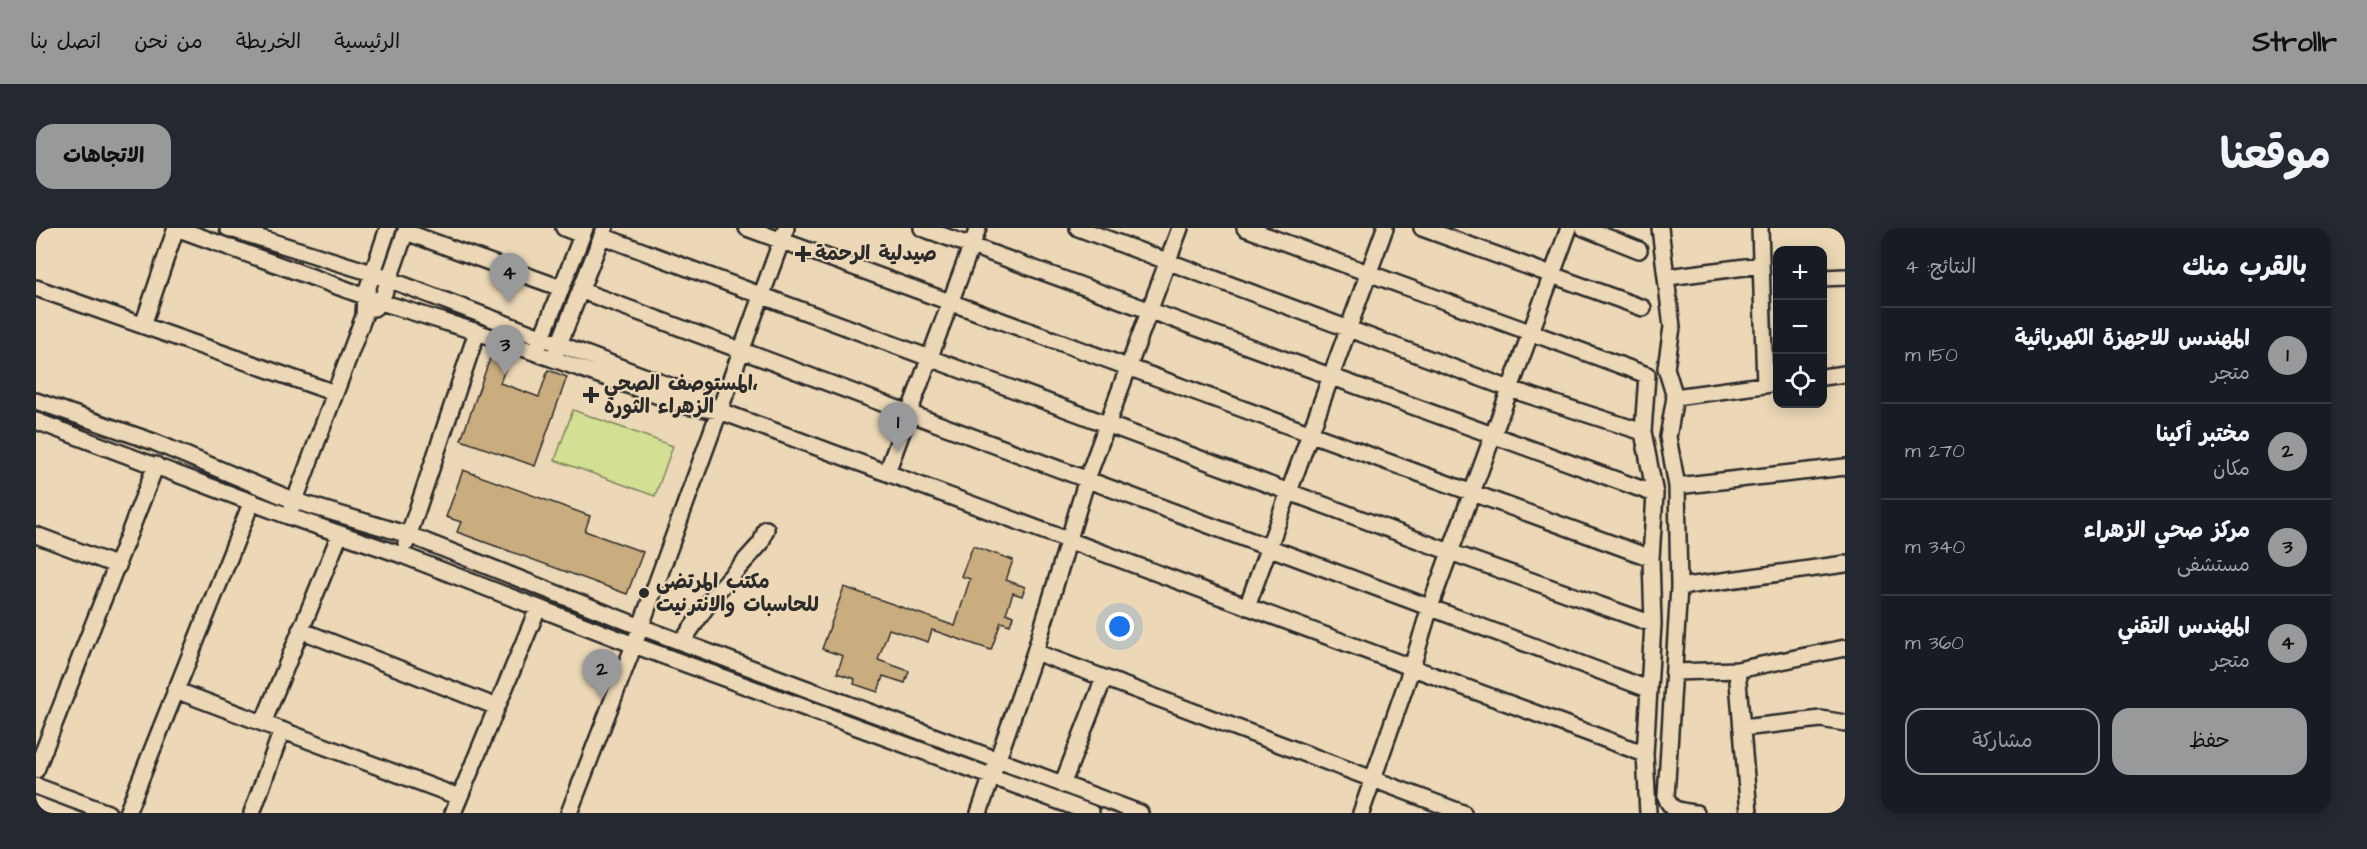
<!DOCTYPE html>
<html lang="ar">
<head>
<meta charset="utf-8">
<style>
  :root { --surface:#171b24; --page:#242831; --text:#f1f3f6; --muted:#9ea1a6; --line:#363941; --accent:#98999b }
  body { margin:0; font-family:"Architects Daughter","Playpen Sans Arabic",sans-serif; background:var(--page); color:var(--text); direction:rtl }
  .controls { position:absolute; right:18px; top:18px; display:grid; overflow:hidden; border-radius:12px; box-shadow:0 3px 15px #0003 }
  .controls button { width:54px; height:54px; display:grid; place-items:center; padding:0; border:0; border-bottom:2px solid var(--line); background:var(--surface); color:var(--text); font:30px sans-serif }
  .you { position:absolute; left:1084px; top:399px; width:21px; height:21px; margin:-15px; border:4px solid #fff; border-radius:50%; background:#1a73e8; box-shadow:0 0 0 9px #1a73e833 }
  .badge { display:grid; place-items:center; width:39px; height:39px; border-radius:50%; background:var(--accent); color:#111; font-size:20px; font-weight:700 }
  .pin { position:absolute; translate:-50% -50px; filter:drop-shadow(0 2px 3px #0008) }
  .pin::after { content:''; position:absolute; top:32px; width:21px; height:18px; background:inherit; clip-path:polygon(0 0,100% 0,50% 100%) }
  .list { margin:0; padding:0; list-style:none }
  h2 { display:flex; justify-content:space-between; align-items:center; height:78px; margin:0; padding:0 24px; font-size:26px }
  h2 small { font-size:20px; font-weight:400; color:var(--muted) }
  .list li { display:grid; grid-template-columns:39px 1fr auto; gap:18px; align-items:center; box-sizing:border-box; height:96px; padding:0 24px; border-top:2px solid var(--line) }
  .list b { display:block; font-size:22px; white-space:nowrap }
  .list p { margin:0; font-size:20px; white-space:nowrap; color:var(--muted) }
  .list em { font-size:20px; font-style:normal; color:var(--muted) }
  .actions { display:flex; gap:12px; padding:18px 24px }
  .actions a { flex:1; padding:14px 0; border:2px solid var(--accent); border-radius:18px; text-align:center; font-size:21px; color:var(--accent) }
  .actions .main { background:var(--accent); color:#111 }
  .icon { flex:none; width:33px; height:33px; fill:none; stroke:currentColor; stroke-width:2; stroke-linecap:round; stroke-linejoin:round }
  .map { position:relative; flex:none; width:1809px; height:585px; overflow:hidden; direction:ltr; border-radius:18px }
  header { display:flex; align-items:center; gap:36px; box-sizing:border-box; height:84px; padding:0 30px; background:var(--accent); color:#111 }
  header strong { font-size:28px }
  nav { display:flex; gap:33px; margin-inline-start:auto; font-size:21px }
  .intro { display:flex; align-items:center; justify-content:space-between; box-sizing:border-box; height:144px; padding:0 36px }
  h1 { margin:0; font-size:42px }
  .button { padding:15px 27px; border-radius:18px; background:var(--accent); color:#111; font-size:21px; font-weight:700 }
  main { display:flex; gap:36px; padding:0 36px }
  aside { flex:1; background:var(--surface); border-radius:18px; box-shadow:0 3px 15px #0003 }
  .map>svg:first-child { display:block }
</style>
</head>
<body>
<header>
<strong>Strollr</strong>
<nav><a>الرئيسية</a><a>الخريطة</a><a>من نحن</a><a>اتصل بنا</a></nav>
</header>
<div class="intro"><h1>موقعنا</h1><a class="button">الاتجاهات</a></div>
<main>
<aside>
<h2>بالقرب منك<small>النتائج: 4</small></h2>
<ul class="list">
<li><span class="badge">1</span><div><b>المهندس للاجهزة الكهربائية</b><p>متجر</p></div><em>150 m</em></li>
<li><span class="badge">2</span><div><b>مختبر أكينا</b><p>مكان</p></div><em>270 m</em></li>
<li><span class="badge">3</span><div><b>مركز صحي الزهراء</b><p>مستشفى</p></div><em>340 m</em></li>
<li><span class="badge">4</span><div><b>المهندس التقني</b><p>متجر</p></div><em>360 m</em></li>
</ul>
<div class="actions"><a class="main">حفظ</a><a>مشاركة</a></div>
</aside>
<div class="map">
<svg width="1809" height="585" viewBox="0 0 1809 585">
  <rect width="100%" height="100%" fill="#ecd8b6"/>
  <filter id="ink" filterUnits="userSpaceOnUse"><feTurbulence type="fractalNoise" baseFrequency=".0167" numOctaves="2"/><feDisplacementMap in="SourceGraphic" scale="12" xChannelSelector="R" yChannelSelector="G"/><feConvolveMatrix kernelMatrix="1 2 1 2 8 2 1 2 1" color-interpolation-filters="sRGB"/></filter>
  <g filter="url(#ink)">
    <!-- green -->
    <path fill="#d3e093" stroke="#7f865f" stroke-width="1.5" d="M537,182L637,218L619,268L519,232Z"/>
    <!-- building -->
    <path fill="#caad7f" stroke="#2b2b2b" stroke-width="1.5" d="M457,122L474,128L464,155L503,169L512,142L531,149L499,238L425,212Z
      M427,242L554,288L549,303L607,324L591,366L421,304L425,294L410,289Z
      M937,318L977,332L970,352L989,359L986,368L977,365L970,385L977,388L974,397L965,394L955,422L896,402L892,414L853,401L842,432L873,443L869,455L847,448L842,464L818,456L819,451L801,445L807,428L786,421L808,359L919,398L934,351L925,348Z"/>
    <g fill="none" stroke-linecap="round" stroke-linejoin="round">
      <defs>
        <path id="minor" d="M140,0L345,74L441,104L651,178L684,183L1609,526
          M192,0L336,45L655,166L677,179
          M528,0L546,7
          M711,0L1615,330
          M886,0L1619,266
          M1042,0L1474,161L1607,204
          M1209,0L1611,147L1607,204L1619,266L1615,330L1617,396L1609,526L1612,585
          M1386,0L1607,80
          M1548,0L1603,22
          M1624,0L1636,99L1630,140L1639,169L1632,209L1641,258L1643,359L1630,569C1635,584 1645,583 1660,585
          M1724,0L1729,157
          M370,4L525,60
          M566,8L1414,324L1617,396
          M1632,49L1725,37
          M1786,50L1809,49
          M0,60L299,165
          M546,63L1612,461
          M338,80L345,74L371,0
          M107,97L140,0
          M503,117L549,0
          M520,124L569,0
          M1786,149L1809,146
          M1639,169L1742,155
          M0,173L118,214L259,273L373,307L605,399L1104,585
          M0,193L252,288L366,327L598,417L1055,585
          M851,244L942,0
          M1641,258L1809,239
          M256,280L328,88L329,68L352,0
          M0,307L82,338
          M370,315L441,104
          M1643,359L1809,336
          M1211,379L1349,0
          M264,402L461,479
          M646,414L679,366L725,315L730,301
          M999,424L1427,585
          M1701,442L1713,585
          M1639,444L1701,442L1809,420
          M139,462L423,569
          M227,495L304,306
          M1706,500L1785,491L1809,495
          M0,542L120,237
          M1026,557L1068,450
          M0,558L72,585
          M91,585L216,273
          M216,585L246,502
          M417,585L502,380
          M533,585L598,417L750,0
          M943,585L999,424L1051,251L1144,0
          M1325,585L1376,439L1394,379L1533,0"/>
      </defs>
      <!-- minor casing -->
      <use href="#minor" stroke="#2b2b2b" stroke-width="20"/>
      <!-- minor -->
      <use href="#minor" stroke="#ecd8b6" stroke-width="15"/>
    </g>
  </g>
  <!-- markers -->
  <g fill="#2b2b2b" stroke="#ecd8b6" stroke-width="2">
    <path d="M764 17h6v6h6v6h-6v6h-6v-6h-6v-6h6z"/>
    <path d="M552 158h6v6h6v6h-6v6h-6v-6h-6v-6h6z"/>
    <circle cx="608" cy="365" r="6"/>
  </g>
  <g text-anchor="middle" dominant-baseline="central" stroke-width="4.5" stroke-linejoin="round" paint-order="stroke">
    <!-- poi labels -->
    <g font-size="20" font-weight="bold" fill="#2b2b2b" stroke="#ecd8b6" text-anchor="start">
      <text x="779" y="26">صيدلية الرحمة</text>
      <text x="568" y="156">المستوصف الصحي،<tspan x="568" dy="23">الزهراء الثوره</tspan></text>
      <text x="620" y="354">مكتب المرتضى<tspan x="620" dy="23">للحاسبات والانترنيت</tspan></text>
    </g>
  </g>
</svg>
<div class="controls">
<button>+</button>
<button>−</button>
<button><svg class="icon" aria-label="locate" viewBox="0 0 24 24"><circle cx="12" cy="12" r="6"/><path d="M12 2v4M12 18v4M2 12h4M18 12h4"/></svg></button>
</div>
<div class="you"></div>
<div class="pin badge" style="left:862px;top:224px">1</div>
<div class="pin badge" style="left:566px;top:471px">2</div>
<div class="pin badge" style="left:469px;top:147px">3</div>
<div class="pin badge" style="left:473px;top:75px">4</div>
</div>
</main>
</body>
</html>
